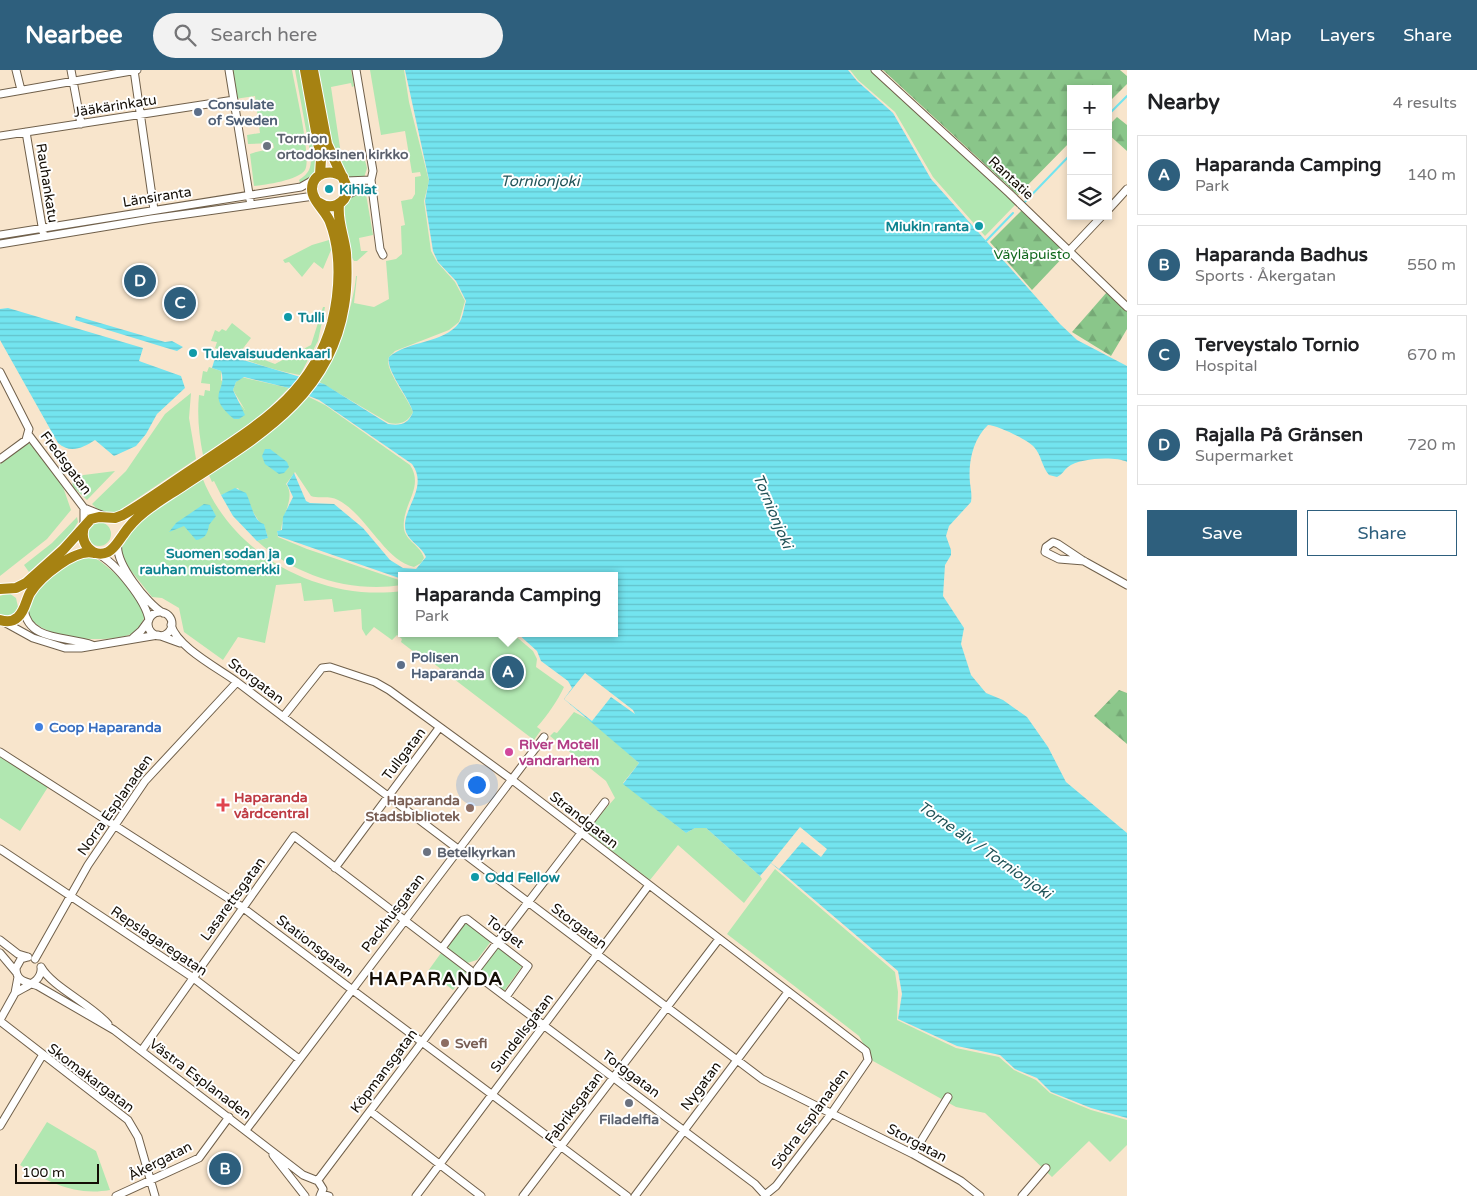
<!DOCTYPE html>
<html lang="en">
<head>
<meta charset="utf-8">
<style>
  :root { --surface:#fff; --page:#f2f2f2; --text:#202124; --muted:#757577; --line:#e0e0e0; --accent:#2e5f7d }
  body { margin:0; font-family:"Varela Round",sans-serif; background:var(--page); color:var(--text) }
  .controls { position:absolute; right:15px; top:15px; display:grid; overflow:hidden; border-radius:0px; box-shadow:0 2px 8px #0003 }
  .controls button { width:45px; height:45px; display:grid; place-items:center; padding:0; border:0; border-bottom:1px solid var(--line); background:var(--surface); color:var(--text); font:25px sans-serif }
  .scale { position:absolute; left:15px; bottom:12px; width:84px; box-sizing:border-box; padding-left:5px; border:2px solid #130d05; border-top:0; font-size:14px; line-height:18px; white-space:nowrap; color:#130d05; -webkit-text-stroke:4px #fff; paint-order:stroke }
  .you { position:absolute; left:476px; top:714px; width:18px; height:18px; margin:-12px; border:4px solid #fff; border-radius:50%; background:#1a73e8; box-shadow:0 0 0 8px #1a73e833 }
  .badge { display:grid; place-items:center; width:32px; height:32px; border-radius:50%; background:var(--accent); color:#fff; font-size:16px; font-weight:700 }
  .pin { position:absolute; translate:-50% -50%; border:2px solid #fff; box-shadow:0 1px 5px #0006 }
  .popup { position:absolute; left:398px; top:502px; width:220px; height:65px; box-sizing:border-box; display:grid; place-content:center; border-radius:0px; background:var(--surface); filter:drop-shadow(0 1px 4px #0005); font-size:16px; white-space:nowrap; color:var(--muted) }
  .popup b { font-size:19px; color:var(--text) }
  .popup::after { content:''; position:absolute; left:50%; top:100%; margin-left:-10px; border:10px solid transparent; border-top-color:var(--surface) }
  .list { margin:0; padding:0; list-style:none }
  h2 { display:flex; justify-content:space-between; align-items:center; height:65px; margin:0; padding:0 20px; font-size:21px }
  h2 small { font-size:16px; font-weight:400; color:var(--muted) }
  .list li { display:grid; grid-template-columns:32px 1fr auto; gap:15px; align-items:center; box-sizing:border-box; height:80px; margin:0 10px 10px; padding:0 10px; border:1px solid var(--line); border-radius:0px }
  .list b { display:block; font-size:19px; white-space:nowrap }
  .list p { margin:0; font-size:16px; white-space:nowrap; color:var(--muted) }
  .list em { font-size:16px; font-style:normal; color:var(--muted) }
  .actions { display:flex; gap:10px; padding:15px 20px }
  .actions a { flex:1; padding:11px 0; border:1px solid var(--accent); border-radius:0px; text-align:center; font-size:18px; color:var(--accent) }
  .actions .main { background:var(--accent); color:#fff }
  .icon { flex:none; width:28px; height:28px; fill:none; stroke:currentColor; stroke-width:2; stroke-linecap:round; stroke-linejoin:round }
  .map { position:relative; flex:none; width:1127px; height:1126px; overflow:hidden }
  header { display:flex; align-items:center; gap:30px; box-sizing:border-box; height:70px; padding:0 25px; background:var(--accent); color:#fff }
  header strong { font-size:24px }
  nav { display:flex; gap:28px; margin-inline-start:auto; font-size:18px }
  .search { width:350px; height:45px; background:var(--page); display:flex; align-items:center; gap:12px; box-sizing:border-box; padding:0 18px; border-radius:28px; color:var(--muted); font-size:19px }
  main { display:flex }
  aside { flex:1; background:var(--surface) }
  .map>svg:first-child { display:block }
</style>
</head>
<body>
<header>
<strong>Nearbee</strong>
<div class="search"><svg class="icon" aria-label="search" viewBox="0 0 24 24"><circle cx="10" cy="10" r="6"/><path d="M15 15l6 6"/></svg>Search here</div>
<nav><a>Map</a><a>Layers</a><a>Share</a></nav>
</header>
<main>
<div class="map">
<svg width="1127" height="1126" viewBox="0 0 1127 1126">
  <defs>
    <pattern id="forest-firs" width="22" height="20" patternUnits="userSpaceOnUse" patternTransform="scale(1.25)"><rect width="22" height="20" fill="#8ac68a"/><path d="M5 1l3.5 6h-7zM16 11l3.5 6h-7z" fill="#76a976"/></pattern>
    <pattern id="water-rules" width="6" height="5" patternUnits="userSpaceOnUse" patternTransform="scale(1.25)"><rect width="6" height="5" fill="#73e4ef"/><path d="M0 2.5h6" fill="none" stroke="#63c2cb"/></pattern>
  </defs>
  <rect width="100%" height="100%" fill="#f8e5cc"/>
  <!-- green -->
  <path fill="#b1e7b1" d="M231,0H292C295,17 312,89 305,100C299,110 265,115 254,116L250,84C259,80 267,81 274,78L273,73L248,74L247,65L260,63L255,26L235,29Z
    M295,0H301L317,96L313,105L300,113L299,110C309,103 311,99 311,87Z
    M318,0H351L354,16L352,17L351,13L331,17L342,91L364,87L367,98L364,108C361,108 356,110 353,109C332,105 321,19 318,0Z
    M370,0H404L409,32L429,111L424,131L431,181L437,192L455,212L465,231L459,252L449,260L395,281L389,287C383,298 408,328 413,342C407,353 400,355 389,353L318,311C336,279 353,242 356,206H357L354,233L374,237L389,229L386,191L396,189L402,184L401,156L405,155L401,131L412,129L415,124V107L421,106L420,102L412,103L405,61L381,65Z
    M850,0H873L1016,134L985,166L933,107L895,42L858,10Z
    M359,122L366,124L373,165L359,168L361,181H368L357,191H354L349,183L341,138L350,127Z
    M329,170L331,180L323,199L314,192L302,207L289,192L285,193L283,190L312,175Z
    M323,237H325L318,271L300,305C270,300 243,289 215,278L217,272L211,271L215,260L219,262L222,259L226,261L232,253L251,268L241,281L275,294L311,275Z
    M209,297L221,301V310L245,340L233,320L236,312L241,307L289,318L261,346L203,385C199,365 197,346 199,325L204,326L205,320L210,321V314L201,313L203,301L207,302Z
    M191,323L189,348L196,389L117,442C106,445 100,442 92,434L126,401L165,344Z
    M307,326L325,335L410,395C425,418 401,435 404,459C406,471 421,476 424,488L421,493L414,497C384,490 367,445 338,430C329,425 319,429 311,426L295,402L286,414C296,427 282,445 281,460L277,461L278,467L307,479L402,511V515C350,523 296,506 257,471L268,468L264,455L260,453L238,418L221,425L214,411L212,412L208,403L279,354Z
    M27,373L33,375L62,414L71,440L47,469L0,506V394Z
    M115,401L87,430L73,417L72,409L76,406Z
    M202,407C232,485 320,532 402,521V563H512L533,581L537,589L536,597L564,617C558,630 547,646 537,657L541,660L534,670L416,580L414,582L401,572L402,569L397,565L392,570L374,557L366,566L362,559L361,539L334,542L332,529L304,531L301,513L276,515L265,573L238,567L223,590L184,562L179,538L162,528L152,527L128,497L121,480C132,445 173,427 202,407Z
    M77,447L78,452L70,465L29,502L24,495L52,473Z
    M87 464a12 12 0 1 1 24 0a12 12 0 1 1-24 0Z
    M94,487C112,499 140,524 145,546C142,553 138,560 131,564C107,574 39,570 28,544L32,530L42,515L76,488Z
    M9,523L16,528L18,537L13,545L7,547L0,544V526Z
    M574,642L592,651L639,693L623,713L686,763L695,758H706L760,806L762,809L744,833L678,775L650,810L586,761L615,728L606,711L550,666L554,662L557,663Z
    M0,685L48,717L20,761L0,748Z
    M775,799L895,902L898,922L897,950L956,978L999,987L1014,1000L1036,1010L1050,1023L1091,1040L1127,1050V1075L1110,1092L1089,1071L1052,1107L985,1043L956,1037L873,991L859,966L727,864Z
    M466,852L492,870L477,890L467,893L449,880L448,874Z
    M498,876L523,895L504,921L482,905V896Z
    M441,883L467,902L453,920L428,901Z
    M47,1052L96,1081L110,1120C76,1126 49,1113 20,1095Z"/>
  <!-- forest -->
  <path fill="url(#forest-firs)" d="M883,0H1120L1127,6V14L1108,33V19H1071V71L1018,125Z
    M1117,47L1127,55V81L1108,64V56Z
    M1022,140L1067,183L1032,220L990,172Z
    M1107,222L1127,241V259L1111,286L1072,262Z
    M1119,620L1127,623V674L1094,646Z"/>
  <!-- water -->
  <path fill="url(#water-rules)" d="M405,0H848L857,11L893,43L931,109L1060,254L1077,270L1127,296V392C1115,386 1079,388 1068,397C1063,401 1063,404 1057,407L1049,405C1042,397 1041,384 1034,377C1028,370 997,355 988,355C973,369 968,392 970,413C971,420 972,425 971,432L949,456L946,466L951,480V485L945,495L943,526L964,558L961,574L971,605L986,623L1003,630L1027,647L1048,677L1066,712L1127,763V1048L1091,1038L1051,1022L1037,1008L1015,999L1000,985L957,976L898,949L902,924L898,901L771,793L760,806L706,758H695L686,763L623,714L639,693L564,629L572,618L568,611L541,591L537,581L517,563H614V506H402V509L278,466L277,461L282,460L283,447L293,427L287,414L294,403L306,431L310,433L334,434L363,458L390,490L403,498L416,499L426,487C422,477 410,472 406,462C399,441 430,419 412,394L319,330L289,318L244,307L236,312L233,320L245,345L239,349H234C204,324 228,322 221,301L212,298L215,288L207,287L208,284L215,287L217,279L231,283L243,290L324,314L388,354C401,356 408,354 413,342C409,328 385,299 389,287C409,270 443,274 459,253C463,248 464,237 466,231L456,211L438,192L433,181L425,131L429,110Z
    M8,238L143,278L139,291L181,306L185,318L157,344L146,364L136,376L114,386L95,370C83,378 70,384 58,373L0,270V239Z
    M76,246L165,272L172,271L183,277L177,281L170,279L75,250Z
    M265,379H270L287,392L289,397L284,403L279,404L265,394L262,386Z
    M235,418L246,423C251,432 253,451 264,454L268,468L257,471L233,446L221,425Z
    M204,434L210,435L216,446L209,455C208,463 205,469 196,470L184,456L169,462L176,453Z"/>
  <!-- pier -->
  <path fill="#f8e5cc" d="M585,603L633,640L635,644L611,627L592,651L564,629Z
    M800,757L827,779L821,787L802,772L779,799L771,793Z"/>
  <g fill="none" stroke-linecap="round" stroke-linejoin="round">
    <!-- stream -->
    <path stroke="#73e4ef" stroke-width="2" d="M1108,45L1127,26
      M1019,138L1071,84
      M986,171L1013,143"/>
    <defs>
      <path id="minor" d="M16,0L21,20
        M71,0L81,54
        M134,0L154,140
        M229,0L250,130
        M356,0L373,101L371,110L380,179L383,185
        M875,0L1009,123L1127,237
        M0,24L137,0
        M26,62L43,162
        M0,66L234,30
        M346,111L371,110
        M347,125L357,120L372,119
        M1108,140L1127,119
        M0,165L301,117L315,109
        M0,174L151,149L314,126
        M1069,181L1102,146
        M0,302L29,359L26,370L0,389
        M28,364L84,438
        M84,456V438L104,446
        M118,473C114,492 147,534 163,543
        M98,484C116,493 146,531 149,550L141,561L133,568
        M1084,491L1059,489L1045,482L1046,477L1053,472L1058,474L1082,490L1127,515
        M24,539C28,572 68,566 92,575
        M148 554a12 12 0 1 1 24 0a12 12 0 1 1-24 0Z
        M4,552L33,568L65,578H81L158,565L180,573
        M171,555C177,577 218,598 237,612L762,1009L913,1084L961,1111L980,1126
        M283,647L322,598L330,597L375,612L389,620L511,709L866,981L868,990L831,1044L776,1116L765,1125
        M0,682L242,837L627,1126
        M0,779L192,907L299,989
        M335,798L439,658
        M0,870L18,884L28,887
        M442,878L463,850L467,849L528,896L506,927
        M0,883L16,902
        M28,887L21,889L16,898C16,912 27,912 38,916L114,960L303,1105L318,1111L323,1119L320,1126
        M35,889L88,795L145,711L237,612
        M41,897C52,917 91,934 108,954
        M477,899L605,732
        M478,906L755,1114L766,1126
        M15,923C25,916 43,912 41,897
        M0,950L15,923L18,907
        M0,951L128,1050L138,1067L155,1126
        M142,980L294,766L470,900
        M370,1041L481,1126
        M0,1056L42,986
        M246,1060L544,667
        M913,1084L948,1027
        M273,1085L305,1126
        M318,1110L471,907
        M322,1124L329,1126
        M116,1126L199,1088L229,1047
        M416,1126L649,815
        M523,1126L719,869
        M635,1126L788,922
        M1022,1126L1046,1098"/>
      <path id="highway" d="M305,0L321,89L320,105
        M313,0L327,74L348,119C345,135 331,141 318,132
        M84,457C79,472 92,489 108,482C115,478 119,470 123,465C138,442 162,430 184,415C255,368 329,329 344,236C347,219 347,200 346,183C344,166 337,151 339,135
        M0,519L16,518L26,513L63,480L91,449L99,447L115,448L123,445C149,430 174,411 199,395C256,356 312,325 332,253C340,221 342,183 330,152C326,141 312,131 312,119C312,103 331,98 343,107
        M0,550C7,552 13,552 18,547C25,541 26,530 30,523C40,507 75,478 94,483"/>
    </defs>
    <!-- minor casing -->
    <use href="#minor" stroke="#70604b" stroke-width="9"/>
    <!-- highway casing -->
    <use href="#highway" stroke="#fff" stroke-width="12"/>
    <!-- minor -->
    <use href="#minor" stroke="#fff" stroke-width="7"/>
    <!-- highway -->
    <use href="#highway" stroke="#a68212" stroke-width="10"/>
  </g>
  <!-- markers -->
  <g fill="#5c6f8a" stroke="#fff" stroke-width="2">
    <circle cx="198" cy="42" r="5"/>
    <circle cx="401" cy="595" r="5"/>
  </g>
  <g fill="#6b7280" stroke="#fff" stroke-width="2">
    <circle cx="267" cy="76" r="5"/>
    <circle cx="427" cy="782" r="5"/>
    <circle cx="629" cy="1033" r="5"/>
  </g>
  <g fill="#0f9aa8" stroke="#fff" stroke-width="2">
    <circle cx="329" cy="119" r="5"/>
    <circle cx="979" cy="156" r="5"/>
    <circle cx="288" cy="247" r="5"/>
    <circle cx="193" cy="283" r="5"/>
    <circle cx="290" cy="491" r="5"/>
    <circle cx="475" cy="807" r="5"/>
  </g>
  <circle fill="#3f7fe0" stroke="#fff" stroke-width="2" cx="39" cy="657" r="5"/>
  <circle fill="#d1479c" stroke="#fff" stroke-width="2" cx="509" cy="682" r="5"/>
  <path fill="#e0444e" stroke="#fff" stroke-width="2" d="M220.5 727.5h5v5h5v5h-5v5h-5v-5h-5v-5h5z"/>
  <g fill="#8d6e63" stroke="#fff" stroke-width="2">
    <circle cx="470" cy="738" r="5"/>
    <circle cx="445" cy="973" r="5"/>
  </g>
  <g text-anchor="middle" dominant-baseline="central" stroke-width="4" stroke-linejoin="round" paint-order="stroke">
    <!-- service labels -->
    <g font-size="14" font-weight="bold" fill="#4e5e75" stroke="#fff" text-anchor="start">
      <text x="208" y="34">Consulate<tspan x="208" dy="16">of Sweden</tspan></text>
      <text x="411" y="587">Polisen<tspan x="411" dy="16">Haparanda</tspan></text>
    </g>
    <!-- street labels -->
    <g font-size="14" fill="#130d05" stroke="#fff">
      <text transform="translate(115 36) rotate(-9)">Jääkärinkatu</text>
      <text transform="translate(1011 108) rotate(43)">Rantatie</text>
      <text transform="translate(47 113) rotate(81)">Rauhankatu</text>
      <text transform="translate(157 127) rotate(-9)">Länsiranta</text>
      <text transform="translate(66 393) rotate(53)">Fredsgatan</text>
      <text transform="translate(256 611) rotate(37)">Storgatan</text>
      <text transform="translate(404 684) rotate(-53)">Tullgatan</text>
      <text transform="translate(115 735) rotate(-55)">Norra Esplanaden</text>
      <text transform="translate(584 750) rotate(38)">Strandgatan</text>
      <text transform="translate(233 829) rotate(-54)">Lasarettsgatan</text>
      <text transform="translate(393 843) rotate(-53)">Packhusgatan</text>
      <text transform="translate(579 856) rotate(37)">Storgatan</text>
      <text transform="translate(505 862) rotate(37)">Torget</text>
      <text transform="translate(159 871) rotate(34)">Repslagaregatan</text>
      <text transform="translate(315 876) rotate(37)">Stationsgatan</text>
      <text transform="translate(522 963) rotate(-53)">Sundellsgatan</text>
      <text transform="translate(384 1001) rotate(-53)">Köpmansgatan</text>
      <text transform="translate(631 1004) rotate(37)">Torggatan</text>
      <text transform="translate(91 1008) rotate(37)">Skomakargatan</text>
      <text transform="translate(200 1009) rotate(37)">Västra Esplanaden</text>
      <text transform="translate(701 1016) rotate(-53)">Nygatan</text>
      <text transform="translate(574 1038) rotate(-53)">Fabriksgatan</text>
      <text transform="translate(810 1049) rotate(-54)">Södra Esplanaden</text>
      <text transform="translate(917 1073) rotate(28)">Storgatan</text>
      <text transform="translate(160 1091) rotate(-27)">Åkergatan</text>
    </g>
    <!-- worship labels -->
    <g font-size="14" font-weight="bold" fill="#5b616d" stroke="#fff" text-anchor="start">
      <text x="277" y="68">Tornion<tspan x="277" dy="16">ortodoksinen kirkko</tspan></text>
      <text x="437" y="782">Betelkyrkan</text>
      <text x="629" y="1049" text-anchor="middle">Filadelfia</text>
    </g>
    <!-- culture labels -->
    <g font-size="14" font-weight="bold" fill="#0d838f" stroke="#fff" text-anchor="start">
      <text x="339" y="119">Kihlat</text>
      <text x="969" y="156" text-anchor="end">Miukin ranta</text>
      <text x="298" y="247">Tulli</text>
      <text x="203" y="283">Tulevaisuudenkaari</text>
      <text x="280" y="483" text-anchor="end">Suomen sodan ja<tspan x="280" dy="16">rauhan muistomerkki</tspan></text>
      <text x="485" y="807">Odd Fellow</text>
    </g>
    <!-- park labels -->
    <g font-size="14" fill="#11681d" stroke="#fff">
      <text x="1032" y="184">Väyläpuisto</text>
    </g>
    <!-- shop labels -->
    <g font-size="14" font-weight="bold" fill="#366cbe" stroke="#fff" text-anchor="start">
      <text x="49" y="657">Coop Haparanda</text>
    </g>
    <!-- hotel labels -->
    <g font-size="14" font-weight="bold" fill="#b23c85" stroke="#fff" text-anchor="start">
      <text x="519" y="674">River Motell<tspan x="519" dy="16">vandrarhem</tspan></text>
    </g>
    <!-- health labels -->
    <g font-size="14" font-weight="bold" fill="#be3a42" stroke="#fff" text-anchor="start">
      <text x="234" y="727">Haparanda<tspan x="234" dy="16">vårdcentral</tspan></text>
    </g>
    <!-- education labels -->
    <g font-size="14" font-weight="bold" fill="#785e54" stroke="#fff" text-anchor="end">
      <text x="460" y="730">Haparanda<tspan x="460" dy="16">Stadsbibliotek</tspan></text>
      <text x="455" y="973" text-anchor="start">Svefi</text>
    </g>
    <!-- water labels -->
    <g font-size="15" font-style="italic" fill="#225459" stroke="#fff">
      <text x="540" y="111">Tornionjoki</text>
      <text transform="translate(773 441) rotate(67)">Tornionjoki</text>
      <text transform="translate(985 780) rotate(35)">Torne älv / Tornionjoki</text>
    </g>
    <!-- district labels -->
    <g font-size="19" font-weight="bold" letter-spacing="1" fill="#130d05" stroke="#fff">
      <text x="436" y="909">HAPARANDA</text>
    </g>
  </g>
</svg>
<div class="controls">
<button>+</button>
<button>−</button>
<button><svg class="icon" aria-label="layers" viewBox="0 0 24 24"><path d="M12 4l9 5-9 5-9-5zM3 14l9 5 9-5"/></svg></button>
</div>
<div class="scale">100 m</div>
<div class="you"></div>
<div class="pin badge" style="left:508px;top:602px">A</div>
<div class="popup"><b>Haparanda Camping</b>Park</div>
<div class="pin badge" style="left:225px;top:1099px">B</div>
<div class="pin badge" style="left:180px;top:233px">C</div>
<div class="pin badge" style="left:140px;top:211px">D</div>
</div>
<aside>
<h2>Nearby<small>4 results</small></h2>
<ul class="list">
<li><span class="badge">A</span><div><b>Haparanda Camping</b><p>Park</p></div><em>140 m</em></li>
<li><span class="badge">B</span><div><b>Haparanda Badhus</b><p>Sports · Åkergatan</p></div><em>550 m</em></li>
<li><span class="badge">C</span><div><b>Terveystalo Tornio</b><p>Hospital</p></div><em>670 m</em></li>
<li><span class="badge">D</span><div><b>Rajalla På Gränsen</b><p>Supermarket</p></div><em>720 m</em></li>
</ul>
<div class="actions"><a class="main">Save</a><a>Share</a></div>
</aside>
</main>
</body>
</html>
